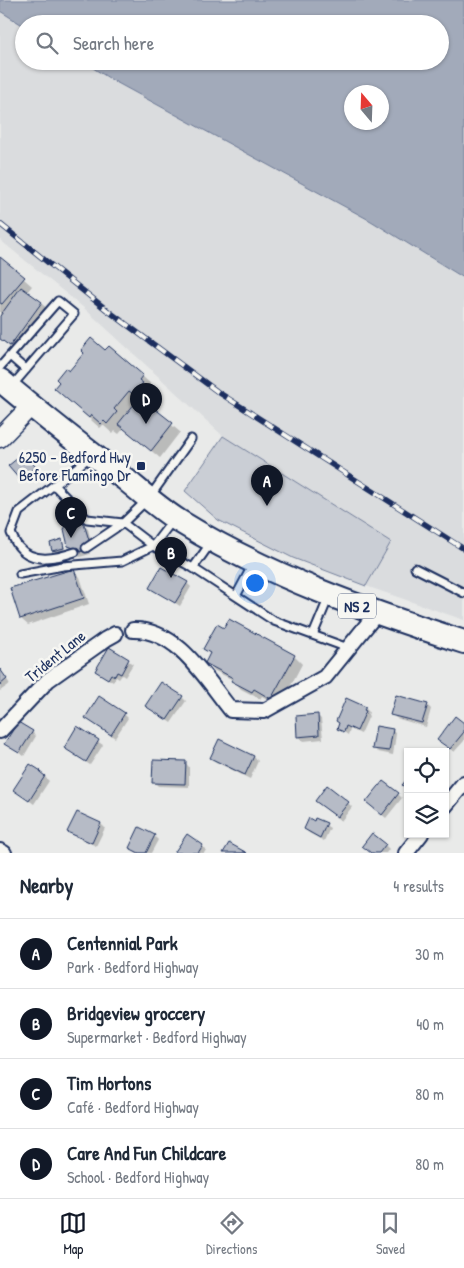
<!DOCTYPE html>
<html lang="en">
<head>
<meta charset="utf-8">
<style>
  :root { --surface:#fff; --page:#f6f6f7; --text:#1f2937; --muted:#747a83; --line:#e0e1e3; --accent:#111827 }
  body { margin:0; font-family:"Patrick Hand",sans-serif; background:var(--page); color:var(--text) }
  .controls { position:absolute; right:15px; bottom:15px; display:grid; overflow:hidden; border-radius:0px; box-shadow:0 1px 4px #0004 }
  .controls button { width:45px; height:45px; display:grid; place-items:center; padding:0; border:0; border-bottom:1px solid var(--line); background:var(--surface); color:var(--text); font:25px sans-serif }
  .compass { position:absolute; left:344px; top:85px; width:45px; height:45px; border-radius:50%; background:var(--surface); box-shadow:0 1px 4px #0004; rotate:341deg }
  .you { position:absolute; left:254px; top:582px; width:18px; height:18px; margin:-12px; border:4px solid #fff; border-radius:50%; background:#1a73e8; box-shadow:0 0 0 8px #1a73e833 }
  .badge { display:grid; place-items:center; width:32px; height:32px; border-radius:50%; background:var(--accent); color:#fff; font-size:16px; font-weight:700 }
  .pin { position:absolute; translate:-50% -41px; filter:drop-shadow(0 1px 2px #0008) }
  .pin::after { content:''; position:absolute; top:26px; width:18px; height:15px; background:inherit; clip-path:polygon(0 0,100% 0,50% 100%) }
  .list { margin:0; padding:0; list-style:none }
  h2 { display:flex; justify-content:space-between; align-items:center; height:65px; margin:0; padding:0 20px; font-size:21px }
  h2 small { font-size:16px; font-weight:400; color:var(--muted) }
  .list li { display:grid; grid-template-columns:32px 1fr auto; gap:15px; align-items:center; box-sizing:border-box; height:70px; padding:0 20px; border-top:1px solid var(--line) }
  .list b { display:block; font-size:19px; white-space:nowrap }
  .list p { margin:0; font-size:16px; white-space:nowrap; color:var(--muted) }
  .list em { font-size:16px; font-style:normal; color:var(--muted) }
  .icon { flex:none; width:28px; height:28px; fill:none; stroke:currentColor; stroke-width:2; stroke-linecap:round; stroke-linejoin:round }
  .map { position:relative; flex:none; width:464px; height:853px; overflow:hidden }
  .search { position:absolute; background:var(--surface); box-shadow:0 1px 4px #0004; left:15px; right:15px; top:15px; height:55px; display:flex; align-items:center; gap:12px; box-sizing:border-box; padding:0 18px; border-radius:28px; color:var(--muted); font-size:19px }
  .sheet { height:345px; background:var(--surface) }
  nav { display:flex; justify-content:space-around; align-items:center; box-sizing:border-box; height:70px; border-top:1px solid var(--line); background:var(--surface); font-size:14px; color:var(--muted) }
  nav a { display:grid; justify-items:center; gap:2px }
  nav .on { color:var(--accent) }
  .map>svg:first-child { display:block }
</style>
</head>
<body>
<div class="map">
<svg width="464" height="853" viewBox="0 0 464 853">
  <rect width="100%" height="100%" fill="#e9eae9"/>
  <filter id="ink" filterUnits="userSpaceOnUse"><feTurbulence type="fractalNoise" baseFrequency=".02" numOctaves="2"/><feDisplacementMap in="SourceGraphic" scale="10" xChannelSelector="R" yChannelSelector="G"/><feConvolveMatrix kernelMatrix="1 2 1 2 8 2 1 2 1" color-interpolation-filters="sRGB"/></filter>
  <g filter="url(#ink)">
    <!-- built -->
    <path fill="#dadcde" d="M0,11L24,26V61H82L112,80L371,221L464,278V620L366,586L390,542L223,436L84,308L0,240Z"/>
    <!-- green -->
    <path fill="#caced5" stroke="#727e9a" d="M223,436L391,542L366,586L293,558L218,520L185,491Z"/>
    <!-- water -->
    <path fill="#a2aaba" stroke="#6c7995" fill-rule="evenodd" d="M0,0H464V278L371,221L112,80L82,61H440V24H24V26L0,11ZM352,92H382V122H352Z"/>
    <!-- shadow -->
    <path fill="#0003" d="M0,258L32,286L27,292L48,309L16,352L0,339Z
      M106,352L142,376L153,386L149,391L153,395L145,403L180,432L160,458L124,428L119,434L115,431L113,434L103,425L100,428L55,388L69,373Z
      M28,458L39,472L25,483L10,466Z
      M76,516L81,524L88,529L92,545L88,550L90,554L80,557L69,545Z
      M62,540L65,549L55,552L54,550Z
      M74,571L80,577L89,604L28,625L21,619Z
      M187,583L191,587L180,606L150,587Z
      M109,649L133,664L125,677L122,675L119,679L116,677L113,682L96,671Z
      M205,649L294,656L302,664L280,706L262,696L260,699L241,689L233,680L215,671L207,663L211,655Z
      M0,670L10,684L0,691Z
      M182,697L186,701L171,723L147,706Z
      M427,705L431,709L426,727L396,718L392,714Z
      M365,708L369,712L368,715L369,716L361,734L350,729L348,735L338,728L340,724L337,721Z
      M124,714L128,718L115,738L86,718Z
      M317,715L321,719L323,739L303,741L299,737Z
      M464,725V741L454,752L439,740Z
      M77,728L103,745L90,765L65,748Z
      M392,730L396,734L393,755L378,752L374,748Z
      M32,732L36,736L24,756L6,744Z
      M220,741L254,757L258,761L250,779L216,762L211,758Z
      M185,762L189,767V787L158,786L154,782Z
      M40,772L49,781L34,804L15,790Z
      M398,794L402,798L386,818L372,806Z
      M348,803L352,807L341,821L321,805Z
      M77,814L101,824L105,828L96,846L73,835L69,831Z
      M316,819L330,828L324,841L309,833L305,829Z
      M154,836L158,840L151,853H137L130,848Z
      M385,845L389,849L386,853H371Z
      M202,846L206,850L204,853H175Z"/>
    <!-- building -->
    <path fill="#b6bbc6" stroke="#1b2f5e" d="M0,257L25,277L2,304L0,303Z
      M21,287L42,302L10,346L0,339V316Z
      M91,338L105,350L109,346L143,375L139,380L143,383L133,394L129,391L114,409L117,412L107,424L104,421L101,424L91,415L89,418L54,388L59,382L56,379L65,368L69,371L84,353L81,350Z
      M140,397L173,423L151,451L118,424Z
      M24,453L36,467L20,480L8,466Z
      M76,515L78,522L84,524L89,540L85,545L87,550L75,553L74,548L68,546L64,529L67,525L65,518Z
      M62,539L64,548L52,551L50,543Z
      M161,567L188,582L175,603L149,588Z
      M74,569L84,598L20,619L10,588Z
      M229,619L295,655L271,699L254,689L252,692L231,681L233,678L205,663L210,653L203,649L217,624L224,628Z
      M109,647L129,659L121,674L117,672L115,676L111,674L108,679L95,671Z
      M0,669L7,679L0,685Z
      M161,682L183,696L167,720L145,706Z
      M396,695L428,704L422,723L390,715Z
      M99,696L125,713L111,735L85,718Z
      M346,698L366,707L364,710L366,711L357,731L346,726L344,732L337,729L339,723L336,721Z
      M318,714L319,735L297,737L296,716Z
      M455,716L464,723V732L450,749L437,740Z
      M18,722L33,731L19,753L4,744Z
      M77,726L99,740L86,762L64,748Z
      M376,726L393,729L389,751L372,749Z
      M219,739L254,756L245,775L210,758Z
      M153,760L186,761L185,784L152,783Z
      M30,764L41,771L40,772L45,776L29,801L13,790Z
      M408,778V789L402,785Z
      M383,781L399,793L382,815L366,802Z
      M327,785L349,802L337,817L315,801Z
      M77,812L101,823L92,843L67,832Z
      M309,818L314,821L315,818L327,823L320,838L304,829Z
      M139,827L155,835L146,853H139L129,848Z
      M372,833L386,844L379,853H371L362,846Z
      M187,834L203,845L198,853H174Z
      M229,843L247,853H223Z"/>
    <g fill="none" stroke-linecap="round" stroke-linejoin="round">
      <defs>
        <path id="service" d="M10,356L26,370
          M0,367L58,301L74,314L12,386
          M90,457L54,485L87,519L123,523L149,498L191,439
          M54,485L19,512L11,533C13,537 15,543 19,547C33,564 57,558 75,552
          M173,520L153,546L193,568L274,621L348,648
          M193,568L210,544
          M415,568L464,593
          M20,574L63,566L122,561L153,546L123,523L86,548
          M236,596L252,566
          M313,635L328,599"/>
        <path id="minor" d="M133,630C178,629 205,678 231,710L264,711L325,677L376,614
          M0,731L48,680L106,639L115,634
          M445,806L464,783
          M0,851L4,853
          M406,853L421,834"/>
        <path id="tertiary" d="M0,438L31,406"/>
        <path id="primary" d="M0,380C41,414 82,447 125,479C142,493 160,509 179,521C268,576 365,610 464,642"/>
      </defs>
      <!-- service casing -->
      <use href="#service" stroke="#1b2f5e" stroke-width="11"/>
      <!-- minor casing -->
      <use href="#minor" stroke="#1b2f5e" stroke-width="18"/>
      <!-- tertiary casing -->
      <use href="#tertiary" stroke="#1b2f5e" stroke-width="21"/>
      <!-- primary casing -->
      <use href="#primary" stroke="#1b2f5e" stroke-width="26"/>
      <!-- service -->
      <use href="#service" stroke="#f6f6f2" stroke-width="7"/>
      <!-- minor -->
      <use href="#minor" stroke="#f6f6f2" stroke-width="14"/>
      <!-- tertiary -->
      <use href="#tertiary" stroke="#f6f6f2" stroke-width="18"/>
      <!-- primary -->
      <use href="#primary" stroke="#f6f6f2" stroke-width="22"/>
      <defs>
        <path id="rail" d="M0,224L107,310L218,392L464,549"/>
      </defs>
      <!-- rail casing -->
      <use href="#rail" stroke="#1b2f5e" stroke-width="5.5"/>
      <!-- rail -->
      <use href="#rail" stroke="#f6f6f2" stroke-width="4" stroke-dasharray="11" stroke-linecap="butt"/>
    </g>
  </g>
  <!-- markers -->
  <rect fill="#1b2f5e" stroke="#f6f6f2" stroke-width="2" x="136" y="461" width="10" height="10" rx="2.5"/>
  <g text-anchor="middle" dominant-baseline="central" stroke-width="5" stroke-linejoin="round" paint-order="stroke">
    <!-- shield labels -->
    <rect fill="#f6f6f2" stroke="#5d6b8a" stroke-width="1" x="338" y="593.5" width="38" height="25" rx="4"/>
    <g font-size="15" font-weight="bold" fill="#1b2f5e">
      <text x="357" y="606">NS 2</text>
    </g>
    <!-- poi labels -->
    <g font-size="16" fill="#1b2f5e" stroke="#f6f6f2" text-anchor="end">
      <text x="131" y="457">6250 - Bedford Hwy<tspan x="131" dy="18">Before Flamingo Dr</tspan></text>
    </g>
    <!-- street labels -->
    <g font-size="16" fill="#1b2f5e" stroke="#f6f6f2">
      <text transform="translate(55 656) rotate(-39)">Trident Lane</text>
    </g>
  </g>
</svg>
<div class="controls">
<button><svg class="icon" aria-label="locate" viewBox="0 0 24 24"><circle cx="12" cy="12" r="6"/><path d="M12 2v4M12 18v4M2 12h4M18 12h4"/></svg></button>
<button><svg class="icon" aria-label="layers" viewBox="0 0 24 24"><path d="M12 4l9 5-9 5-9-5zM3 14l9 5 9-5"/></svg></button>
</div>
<svg class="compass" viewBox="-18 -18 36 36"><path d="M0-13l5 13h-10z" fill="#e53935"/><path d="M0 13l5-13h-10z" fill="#747a83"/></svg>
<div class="you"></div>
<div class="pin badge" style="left:267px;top:506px">A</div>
<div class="pin badge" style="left:171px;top:578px">B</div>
<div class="pin badge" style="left:71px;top:538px">C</div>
<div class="pin badge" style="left:146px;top:424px">D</div>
<div class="search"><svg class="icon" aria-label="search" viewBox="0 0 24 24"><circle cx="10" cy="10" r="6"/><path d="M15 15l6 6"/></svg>Search here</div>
</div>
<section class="sheet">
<h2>Nearby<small>4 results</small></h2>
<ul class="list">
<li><span class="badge">A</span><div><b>Centennial Park</b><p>Park · Bedford Highway</p></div><em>30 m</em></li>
<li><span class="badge">B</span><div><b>Bridgeview groccery</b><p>Supermarket · Bedford Highway</p></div><em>40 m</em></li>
<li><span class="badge">C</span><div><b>Tim Hortons</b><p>Café · Bedford Highway</p></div><em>80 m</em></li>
<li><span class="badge">D</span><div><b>Care And Fun Childcare</b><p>School · Bedford Highway</p></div><em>80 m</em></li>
</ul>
</section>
<nav>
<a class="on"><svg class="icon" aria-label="map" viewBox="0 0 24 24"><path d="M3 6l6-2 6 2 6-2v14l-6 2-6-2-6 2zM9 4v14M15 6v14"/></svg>Map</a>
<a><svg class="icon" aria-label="directions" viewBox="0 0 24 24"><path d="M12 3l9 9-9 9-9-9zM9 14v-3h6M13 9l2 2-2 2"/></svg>Directions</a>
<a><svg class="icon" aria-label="saved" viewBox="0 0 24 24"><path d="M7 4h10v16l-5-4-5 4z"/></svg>Saved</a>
</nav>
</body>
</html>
